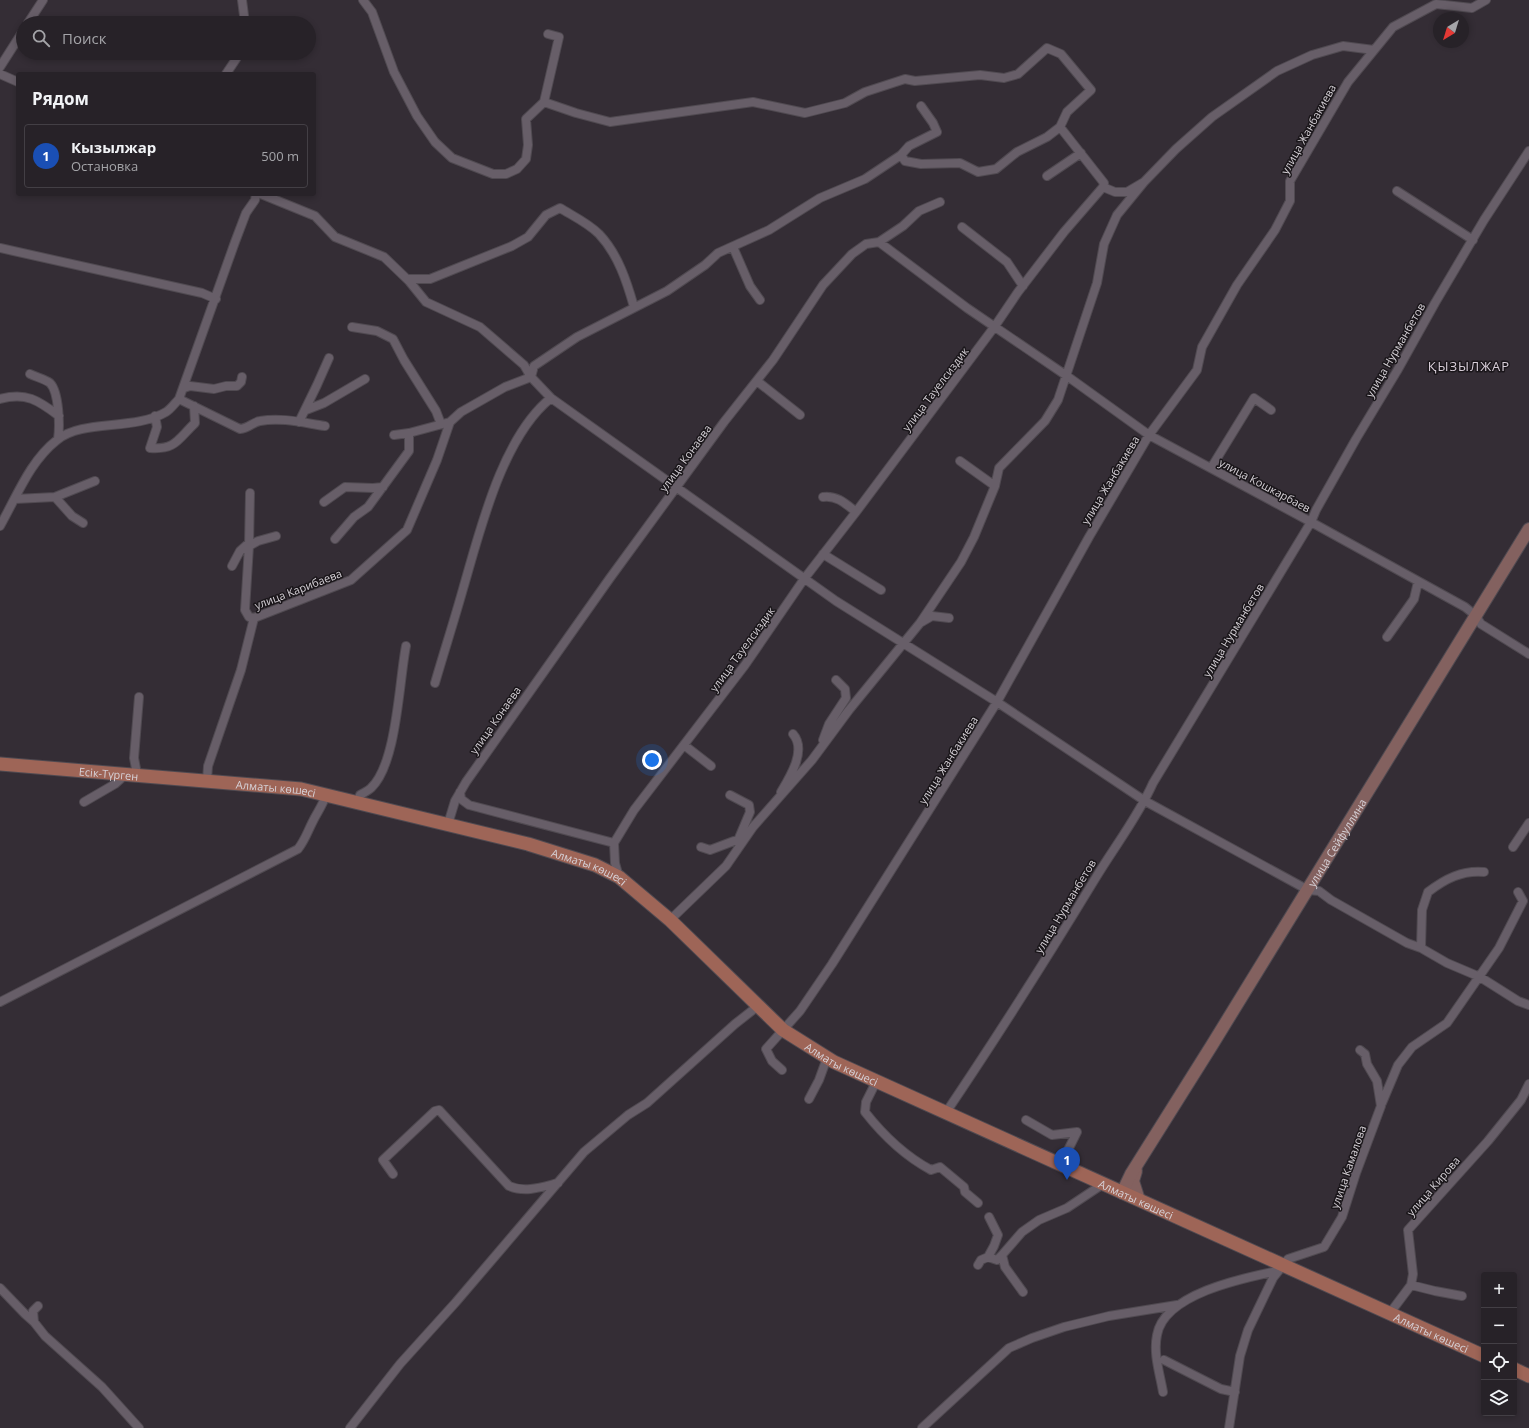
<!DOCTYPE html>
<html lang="ru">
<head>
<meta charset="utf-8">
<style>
  :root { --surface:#272228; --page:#2f2a30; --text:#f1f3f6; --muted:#a4a4a8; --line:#433f45; --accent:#2563eb }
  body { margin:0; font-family:"Open Sans",sans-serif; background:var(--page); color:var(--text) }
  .controls { position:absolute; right:12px; bottom:12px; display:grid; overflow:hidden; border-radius:4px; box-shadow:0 2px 6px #0003 }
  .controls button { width:36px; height:36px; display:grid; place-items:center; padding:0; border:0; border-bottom:1px solid var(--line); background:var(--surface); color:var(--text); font:20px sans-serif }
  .compass { position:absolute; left:1433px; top:12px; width:36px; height:36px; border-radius:50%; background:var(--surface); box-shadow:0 2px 6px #0003; rotate:218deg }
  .you { position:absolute; left:652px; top:760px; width:14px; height:14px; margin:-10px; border:3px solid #fff; border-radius:50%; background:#1a73e8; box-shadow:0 0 0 6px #1a73e833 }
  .badge { display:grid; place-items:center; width:26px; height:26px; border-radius:50%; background:var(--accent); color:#fff; font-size:13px; font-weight:700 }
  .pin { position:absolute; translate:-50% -33px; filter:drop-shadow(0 1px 2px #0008) }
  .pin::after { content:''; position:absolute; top:21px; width:14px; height:12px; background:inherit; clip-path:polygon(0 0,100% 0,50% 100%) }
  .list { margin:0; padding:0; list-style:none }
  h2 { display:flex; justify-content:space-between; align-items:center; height:52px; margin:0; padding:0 16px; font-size:17px }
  h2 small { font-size:13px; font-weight:400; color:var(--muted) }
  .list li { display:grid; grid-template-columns:26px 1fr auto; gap:12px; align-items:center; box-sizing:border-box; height:64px; margin:0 8px 8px; padding:0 8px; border:1px solid var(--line); border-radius:4px }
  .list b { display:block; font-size:15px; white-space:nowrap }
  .list p { margin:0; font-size:13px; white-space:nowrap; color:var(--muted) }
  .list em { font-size:13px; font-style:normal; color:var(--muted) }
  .icon { flex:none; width:22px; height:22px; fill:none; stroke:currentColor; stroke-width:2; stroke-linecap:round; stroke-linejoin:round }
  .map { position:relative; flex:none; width:1529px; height:1428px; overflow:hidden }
  .search { position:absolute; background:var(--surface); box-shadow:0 2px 6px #0003; left:16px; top:16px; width:300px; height:44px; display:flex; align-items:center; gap:10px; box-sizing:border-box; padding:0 14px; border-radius:22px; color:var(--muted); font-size:15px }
  .panel { position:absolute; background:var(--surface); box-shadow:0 2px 6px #0003; left:16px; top:72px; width:300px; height:124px; border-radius:4px }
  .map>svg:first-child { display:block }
</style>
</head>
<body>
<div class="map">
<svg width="1529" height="1428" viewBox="0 0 1529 1428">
  <rect width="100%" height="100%" fill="#342d35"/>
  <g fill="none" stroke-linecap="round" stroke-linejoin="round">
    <defs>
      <path id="street" d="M242,0L245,23
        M363,0L372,12L394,72L417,116L435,142L452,158L493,174H506L517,169L526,159L528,145L526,119L544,102L576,113L610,122L753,102L805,113L845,103L865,92L905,79L915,81L980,75L1004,78L1018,74L1047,48L1061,54L1091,90L1067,112L1060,127
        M28,23L43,0
        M0,67L23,31
        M0,74L18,82
        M226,74L240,53
        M544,102L559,37L548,34
        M1047,176L1081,153
        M1103,187L1115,192H1127L1144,182L1176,149L1212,117L1277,71L1312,55L1343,46L1374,50
        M1397,191L1473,240
        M261,194L315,216L335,237L384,257L409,281L426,302L480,327L524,365L531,377L551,398L836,601L997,702L1145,801L1308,890L1319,891L1331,900L1407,943L1421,948L1447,963L1480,977L1518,1001L1529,1005
        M962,227L1007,262L1023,286
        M879,242L903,226L919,211L940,202
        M733,247L750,286L760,300
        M0,248L202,293L216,299
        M407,279H430L512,246L528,237L546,215L560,208C573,216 588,223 599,234C618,254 627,282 634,307
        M352,327L377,331L393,339L404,360L436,411L441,424
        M30,374C36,377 45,379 50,383C59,392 60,426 58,439
        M531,377L534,366L577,337L667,291L705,265L718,253L769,230L820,198L865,179L901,155
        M757,381L800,415
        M184,388L190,386L214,389L226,386H237L241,382L242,377
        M0,399C26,392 38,400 59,416
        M179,399L240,429C249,428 253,422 260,421C282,417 304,423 325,426
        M306,410L324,403L365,379
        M155,416L157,427L150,448C176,450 178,439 195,423L194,406
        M299,422L317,385L329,358
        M394,435L409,433L450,422L461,412L505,387L531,377
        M960,461L995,486
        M1211,468L1254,398L1271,410
        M55,497L95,481
        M823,497C837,495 846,504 856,512
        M15,499L55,497L72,516L83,523
        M324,502L345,487L373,488L383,487
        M0,526C17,496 30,461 57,440C83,419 134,431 166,412C171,409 175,403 179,399L235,242L246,213L255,200L256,194
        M335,539L354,517L368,507L409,451V433
        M249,546L250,493
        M823,554L881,590
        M232,566L240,551L250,542
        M254,618L249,617L245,610L249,546L258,541L276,536
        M920,623L961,562L974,537L995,486L999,468L1045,421L1058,400L1097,283L1104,244L1117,215L1144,182
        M1387,637L1414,599L1418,582
        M435,683C444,652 454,621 463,589C480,531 502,437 551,398
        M823,740L829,724L846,698L845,689L836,680
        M684,745L711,766
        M137,774L134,758L139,697
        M207,780L208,766L241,670L254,618L351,580L407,530L437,460L450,422
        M460,792L461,799L469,805L614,843
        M781,792C790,777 807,750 793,734
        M358,801L360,795C363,793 368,791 371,788C397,764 399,681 406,646
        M84,802L115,784L126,774
        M448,824L455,801L466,782L610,578L724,422L773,360L823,285L852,254L866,244L879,242L967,308L1067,376L1149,435L1311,522L1465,607L1475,615L1481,624L1529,654
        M701,847L710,850L734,841H742L739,838L750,812L749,805L730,795
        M1513,847L1529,823
        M619,877L615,863L614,843L634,810L745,665L804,579L856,512L995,326L1018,292L1064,232L1103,187L1104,183L1060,127L1047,137L1017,152L996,169L978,172L960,163L921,164L905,161L901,155L909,146L937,132L933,123L921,106
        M670,920L726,866L753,827L812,760L849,710L920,623L932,616L949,618
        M1421,948L1422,910L1428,892C1445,879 1462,870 1484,872
        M0,1002L298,849C305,840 307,833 312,823C317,812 322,807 326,795
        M782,1070L772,1061L766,1049L800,1011L832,964L997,702L1089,537L1149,435L1197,370L1202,347L1237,285L1275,230L1290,201V181L1348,82L1393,27L1436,4L1472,8L1486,0
        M876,1082L866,1102L865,1112C883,1135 905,1156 931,1170L940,1167L964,1187L965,1192L978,1203
        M809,1099L819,1080L827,1058
        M1382,1103L1398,1065L1412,1047L1447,1023L1499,948L1523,901L1518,892
        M945,1114C997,1037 1047,958 1095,879C1114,847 1138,817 1153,783L1311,522L1316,510L1356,439L1397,371L1435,303L1484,220L1529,151
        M1026,1120L1052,1135L1077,1132L1060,1166
        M393,1174L383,1160L435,1111L439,1110L509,1186C525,1193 542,1187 558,1183
        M989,1217L998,1235L994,1246L988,1257L997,1260L1002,1255
        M978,1265L981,1260L988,1257
        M1411,1285L1435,1291L1462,1296
        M0,1288L25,1314L34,1322
        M1023,1292L1005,1267L1002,1255L1022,1232L1039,1220L1067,1208L1103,1184
        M38,1306L33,1311L34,1322L45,1336L102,1387L139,1428
        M1390,1313L1411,1285L1413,1274L1408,1230L1488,1141L1521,1100L1529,1084
        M1164,1360L1221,1389L1235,1392
        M1163,1392C1160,1374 1153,1354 1157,1335C1164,1294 1243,1278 1277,1271
        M350,1428L400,1364L456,1302L584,1152L628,1115L647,1103L735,1024L758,1006
        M922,1428L1009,1348L1032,1338L1064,1327L1109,1316L1177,1305
        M1229,1428L1240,1356L1248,1330L1273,1278L1288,1259L1324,1247L1342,1217L1356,1173L1381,1106L1377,1081L1367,1064L1365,1054L1360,1050"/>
      <g id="secondary">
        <path d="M1136,1171L1133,1181L1139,1200"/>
        <path id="s1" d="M1122,1193L1131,1174L1212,1045L1529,529"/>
      </g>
      <g id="primary">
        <path id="s2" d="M0,764L301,789L528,844L595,865L619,877L670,920L783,1030L834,1062L1484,1356"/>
        <path d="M1514,1369L1529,1376"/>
      </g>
    </defs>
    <!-- street casing -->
    <use href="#street" stroke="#504a51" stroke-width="10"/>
    <!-- secondary casing -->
    <use href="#secondary" stroke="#504a51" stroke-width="14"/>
    <!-- primary casing -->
    <use href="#primary" stroke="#504a51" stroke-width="15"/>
    <!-- street -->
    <use href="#street" stroke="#675e68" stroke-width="8"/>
    <!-- secondary -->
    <use href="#secondary" stroke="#83615f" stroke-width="12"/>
    <!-- primary -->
    <use href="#primary" stroke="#9e6557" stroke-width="13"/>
  </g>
  <g text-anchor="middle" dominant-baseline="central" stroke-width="3" stroke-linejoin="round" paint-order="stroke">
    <!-- street labels -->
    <g font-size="11" fill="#d6d1d7" stroke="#1a161a">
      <text transform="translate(1308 129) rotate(-61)">улица Жанбакиева</text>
      <text transform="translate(1395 350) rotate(-60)">улица Нурманбетов</text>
      <text transform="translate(935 389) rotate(-53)">улица Тауелсиздик</text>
      <text transform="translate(685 458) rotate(-54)">улица Конаева</text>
      <text transform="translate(1110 480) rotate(-59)">улица Жанбакиева</text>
      <text transform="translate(1265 485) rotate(28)">улица Кошкарбаев</text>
      <text transform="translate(298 589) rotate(-21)">улица Карибаева</text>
      <text transform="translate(1233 630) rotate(-59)">улица Нурманбетов</text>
      <text transform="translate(742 649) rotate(-54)">улица Тауелсиздик</text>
      <text transform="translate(495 720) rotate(-55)">улица Конаева</text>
      <text transform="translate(948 760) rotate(-58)">улица Жанбакиева</text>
      <text stroke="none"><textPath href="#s2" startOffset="109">Есік-Түрген</textPath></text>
      <text stroke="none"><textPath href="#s2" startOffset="277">Алматы көшесі</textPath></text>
      <text stroke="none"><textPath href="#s1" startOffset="411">улица Сейфуллина</textPath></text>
      <text stroke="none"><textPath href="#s2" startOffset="601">Алматы көшесі</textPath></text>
      <text transform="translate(1065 906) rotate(-59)">улица Нурманбетов</text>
      <text stroke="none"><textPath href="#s2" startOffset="925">Алматы көшесі</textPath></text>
      <text transform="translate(1348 1167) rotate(-71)">улица Камалова</text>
      <text transform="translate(1433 1186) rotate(-49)">улица Кирова</text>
      <text stroke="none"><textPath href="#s2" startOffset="1249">Алматы көшесі</textPath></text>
      <text stroke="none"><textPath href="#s2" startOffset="1573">Алматы көшесі</textPath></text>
    </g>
    <!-- quarter labels -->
    <g font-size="13" letter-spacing="1" fill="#d8ced9" stroke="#1a161a">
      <text x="1469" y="366">ҚЫЗЫЛЖАР</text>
    </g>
  </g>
</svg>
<div class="controls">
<button>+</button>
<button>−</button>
<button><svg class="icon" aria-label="locate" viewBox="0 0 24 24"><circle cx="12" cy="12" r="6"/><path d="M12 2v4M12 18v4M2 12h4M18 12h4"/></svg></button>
<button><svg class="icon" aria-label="layers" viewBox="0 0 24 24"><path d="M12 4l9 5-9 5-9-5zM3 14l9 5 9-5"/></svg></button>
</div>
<svg class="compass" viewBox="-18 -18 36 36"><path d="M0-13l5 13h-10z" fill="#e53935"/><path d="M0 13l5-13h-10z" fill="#a4a4a8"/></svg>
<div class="you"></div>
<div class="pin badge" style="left:1067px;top:1180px;background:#1a4fb4">1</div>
<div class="search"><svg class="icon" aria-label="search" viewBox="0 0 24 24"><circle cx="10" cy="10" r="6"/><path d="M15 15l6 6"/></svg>Поиск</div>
<section class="panel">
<h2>Рядом<small></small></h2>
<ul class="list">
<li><span class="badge" style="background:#1a4fb4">1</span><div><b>Кызылжар</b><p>Остановка</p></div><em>500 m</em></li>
</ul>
</section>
</div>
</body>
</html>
